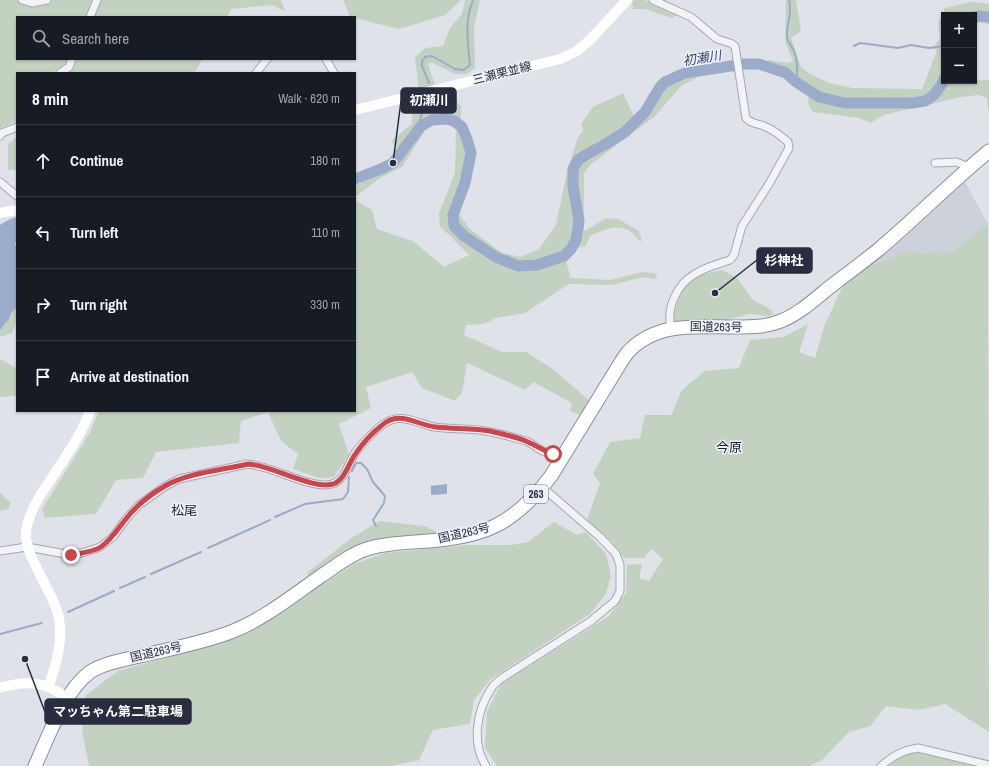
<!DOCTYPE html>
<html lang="en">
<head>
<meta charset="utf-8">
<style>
  :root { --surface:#171b24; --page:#20242c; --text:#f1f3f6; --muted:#9ea1a6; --line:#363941 }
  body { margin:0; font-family:"Archivo Narrow","Noto Sans JP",sans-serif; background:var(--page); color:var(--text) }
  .controls { position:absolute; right:12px; top:12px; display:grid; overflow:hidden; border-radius:0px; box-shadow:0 1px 3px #0004 }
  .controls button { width:36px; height:36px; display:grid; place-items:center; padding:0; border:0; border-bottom:1px solid var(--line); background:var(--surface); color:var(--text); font:20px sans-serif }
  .stop { position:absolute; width:12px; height:12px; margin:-9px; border:3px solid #cd444b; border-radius:50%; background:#fff }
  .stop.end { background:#cd444b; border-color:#fff; box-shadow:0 1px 4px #0008 }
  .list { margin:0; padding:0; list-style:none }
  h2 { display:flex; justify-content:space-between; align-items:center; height:52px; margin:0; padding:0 16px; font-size:17px }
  h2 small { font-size:13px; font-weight:400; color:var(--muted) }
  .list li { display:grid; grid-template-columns:26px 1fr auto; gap:12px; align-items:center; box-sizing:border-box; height:72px; padding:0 16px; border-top:1px solid var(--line) }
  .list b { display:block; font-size:15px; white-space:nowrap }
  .list em { font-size:13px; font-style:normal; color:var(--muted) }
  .icon { flex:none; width:22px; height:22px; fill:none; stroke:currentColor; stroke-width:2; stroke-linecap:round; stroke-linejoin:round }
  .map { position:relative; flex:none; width:989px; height:766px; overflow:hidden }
  .search { position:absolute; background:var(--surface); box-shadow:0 1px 3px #0004; left:16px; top:16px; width:340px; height:44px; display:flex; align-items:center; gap:10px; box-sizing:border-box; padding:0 14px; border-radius:0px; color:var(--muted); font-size:15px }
  .panel { position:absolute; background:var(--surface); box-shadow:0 1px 3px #0004; left:16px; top:72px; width:340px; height:340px; border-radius:0px }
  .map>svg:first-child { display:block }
</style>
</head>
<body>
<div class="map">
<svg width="989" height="766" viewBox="0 0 989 766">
  <rect width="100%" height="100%" fill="#dfe2e8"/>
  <!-- built -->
  <path fill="#cdd1da" d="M965,182L988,224L950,253L905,252L868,267Z"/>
  <!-- green -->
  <path fill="#c3d2c0" d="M0,0H17L26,6L48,5L37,0H281L285,11L273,5L231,9L227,17H17V59H68C60,78 34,73 17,73V121L0,128Z
    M343,0H461L445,15L399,29L355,18V17H350Z
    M465,0H480L474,27L475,68L467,74H455L431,62L428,64L435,85L419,90L415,57L425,48L443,46L450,28L462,14Z
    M635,0H645L677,15L672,18L645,9H633L632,2Z
    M786,0H796L801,31L791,38L801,67L810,74L829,83L853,88L922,89L937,51L933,48L940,38L938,24L945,8L971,2L989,4V24L974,22V15H944V81L989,80V118L987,98L978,95L961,97L884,115L870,123L860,118L813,112C806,104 808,97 811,87L801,80L793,71L767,62L768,60L787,63L793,61L785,41Z
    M77,59H203L194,73H69L72,71Z
    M685,75L698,77L681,86L654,117L590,165L584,173V231L606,218L618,219L639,231L642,242C636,240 635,234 630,231C616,223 604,230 590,236L586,246L578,248L566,262L571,278L611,280L642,272L658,274L654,279L644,277L612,285L569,284L525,313L496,318L484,324L466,325L464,335L502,352H526L553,369L592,403L583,416L570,411L572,403L533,382L525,390L467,363L462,393L455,401L422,388L412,372L366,387L371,408L339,424L349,455L334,477L319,478L293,469L298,454L281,441L268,412L241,421L239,443L156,452L143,478L116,480L96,514L45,518L42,509L89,434L99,411H355V200L372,210L377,229L413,241L444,267L469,255L440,226L439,213L455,173L456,129L450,124L437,123L426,129L402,167L380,178L355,197V186L397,165L403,154L391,141L412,124V106L432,95L451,96L461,106V123L472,159L463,194L457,211L470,229L502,253L521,257L539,249L556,225L567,172L578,137L583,131L581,124L593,107L623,93L634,116L640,120L657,102L667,84Z
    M17,137V170H8V144Z
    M988,224L989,732L945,704L919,710L886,706L870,726L849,732L823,759L810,766H497L485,748L487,711L501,684L609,616L626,593L627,565L642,564L639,578L649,581L663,559L651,549L644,558H624L612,542L587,520L600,483L593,474L610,442L640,438L645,415H671L682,390L705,371L739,368L750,340L783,337L808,324L799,352L815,358L825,324L842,288L868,267L905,252L950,253Z
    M722,270L737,278L753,300L770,309L773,312L772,315L769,316L750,314L731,319L675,321L673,317C677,301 684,283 700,275C706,272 715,272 722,270Z
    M17,307V321L12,333L0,337V330L9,319L11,313Z
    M0,360H2L17,369V396L0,397Z
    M0,493L10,502L9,509L0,511Z
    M379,521L424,526L446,536L384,539L309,579L307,573L350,539Z
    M554,522L577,535L586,532L606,554L611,575L606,594L590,614L491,679L474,700L470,724L433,730L419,760L391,766H89L82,731L86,695L118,671L228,640L291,605L354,564L385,553L467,545H511L528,542Z
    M908,750L933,752L988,766H884Z"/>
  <!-- water -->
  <path fill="#9aacc9" d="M17,217V238L15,245L17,248V307L11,313L9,319L0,330V225L10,219Z
    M447,484V494L431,495V486Z"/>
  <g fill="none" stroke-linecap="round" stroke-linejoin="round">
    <!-- stream -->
    <path stroke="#9aacc9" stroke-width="2" d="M789,0C793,13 786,25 787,37C788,43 792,46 794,51C798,62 798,71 796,82
      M854,46L860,43L898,48L911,45L929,48L944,46
      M429,83L422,66V61L425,57L430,56L434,57L455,69L464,70L470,65C468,41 464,23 473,0
      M421,126C418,116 425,109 428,99
      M352,471L356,463H361L367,469L373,482L385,496L384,503L373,520L376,526
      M275,517L305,504L343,499L348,492L349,477
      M208,548L270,520
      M151,574L201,552
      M120,588L145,577
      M68,612L114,591
      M0,634L42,623"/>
    <!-- river -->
    <path stroke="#9aacc9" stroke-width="11" d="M974,17L979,16L989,17
      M355,179L383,168L393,163L421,126L432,120L446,119L454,121L462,127L467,139L471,153L465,183L453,215L454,226L464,236L496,257L518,266L537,265L564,256L571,249L576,240L579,221L573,186V169L578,160L589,153L604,145L625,132L645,112L660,87L665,82L685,73L744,64H759L786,73L796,82L819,97L845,103H913L925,101L934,95L942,84L944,79"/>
    <defs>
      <path id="street" d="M22,0L32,3L47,0
        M653,0L691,17L717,39L730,43L735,46L746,118C752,125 759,123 766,127C774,130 781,136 788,142L789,148L769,184L742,226L734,255L730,260C719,264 705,267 695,274C677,284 666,308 671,328
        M90,17L97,0
        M326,59L334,73
        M60,73L69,67L72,59
        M256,73L267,59
        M0,136L2,133L17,127
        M935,163L956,162L969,167
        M0,182L17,196
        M0,551L27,547L71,555L85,552L100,547L113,537L126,519L139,505L164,487L179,479L247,464C271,465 311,490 332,484C344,481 349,463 355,453C361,445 374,431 382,425C400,411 416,423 434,427C452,430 472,427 491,432C502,434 515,438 526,441C531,443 535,446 539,449C546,453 554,455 561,458
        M486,766C471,743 477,710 491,689C493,685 498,681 502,678L591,621L615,601L620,591V565L616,554L600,537L542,487
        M881,766C892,756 903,750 918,748L989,765"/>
      <path id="highway" d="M35,766C48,738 64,691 90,672C104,663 123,660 140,656C170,649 202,643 231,632C264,619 292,596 321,576C336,566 352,553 370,548C395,541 421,543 447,539C463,537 481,533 495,526C516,516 537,494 551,476L618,367C621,362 624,357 628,352C657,321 698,327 736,327C752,327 766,327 781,321C801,313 818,296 835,283C850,272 864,261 878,250C916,218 951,182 989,151"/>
    </defs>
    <!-- street casing -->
    <use href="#street" stroke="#a4a8b2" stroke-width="9"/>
    <!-- highway casing -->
    <use href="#highway" stroke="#878e9f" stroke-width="15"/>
    <!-- street -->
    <use href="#street" stroke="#f2f3f7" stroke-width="7"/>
    <!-- secondary -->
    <path stroke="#fff" stroke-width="10" d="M355,110L560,59L577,51L590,40L627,0
      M0,213L17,210
      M49,686C56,664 63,642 59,618C54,592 23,555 26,531C29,512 39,497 49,482C64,459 81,436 90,411
      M0,688C26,680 45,681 67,698"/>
    <!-- highway -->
    <use href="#highway" stroke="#fff" stroke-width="13"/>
  </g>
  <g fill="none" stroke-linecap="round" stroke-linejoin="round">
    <!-- route -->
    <path stroke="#cd444b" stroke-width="5" d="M71,555C81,553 93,552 101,547C112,539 117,530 125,520C135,507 151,494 165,486C187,473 222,470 248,464C271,465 313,490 333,484C345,480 349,462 356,453C363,443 372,433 381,426C399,409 416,425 436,427C453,429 473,428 490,431C502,434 517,437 528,442C537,446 544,451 553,454"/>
  </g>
  <g text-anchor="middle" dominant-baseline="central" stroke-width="3" stroke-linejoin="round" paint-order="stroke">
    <!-- shield labels -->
    <rect fill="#eff1f6" stroke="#646877" stroke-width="1" x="524" y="485" width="24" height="18" rx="3"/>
    <g font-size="11" font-weight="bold" fill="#282e40">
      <text x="536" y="494">263</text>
    </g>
    <!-- street labels -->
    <g font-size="12" fill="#282e40" stroke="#eff1f6">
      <text transform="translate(502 73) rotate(-14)">三瀬栗並線</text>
      <text transform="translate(716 327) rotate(1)">国道263号</text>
      <text transform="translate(464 533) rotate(-13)">国道263号</text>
      <text transform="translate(156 652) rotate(-13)">国道263号</text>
    </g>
    <!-- water labels -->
    <g font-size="13" font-style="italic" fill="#324973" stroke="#eff1f6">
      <text transform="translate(702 58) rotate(-9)">初瀬川</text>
    </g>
    <!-- neighbourhood labels -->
    <g font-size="13" fill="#1a2030" stroke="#eff1f6">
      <text x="729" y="447">今原</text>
      <text x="184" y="510">松尾</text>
    </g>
  </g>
  <!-- callouts -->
  <path fill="none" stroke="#282e40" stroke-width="1.5" d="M393 163L401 101M715 293L757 260M25 659L45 712"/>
  <g fill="#282e40" stroke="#eff1f6" stroke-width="1.5">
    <circle cx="393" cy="163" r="4"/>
    <circle cx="715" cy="293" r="4"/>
    <circle cx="25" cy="659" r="4"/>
  </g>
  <g fill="#282e40" stroke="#282e40" stroke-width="1.5">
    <rect x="401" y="88" width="55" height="25" rx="4"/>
    <rect x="757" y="248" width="55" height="25" rx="4"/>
    <rect x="45" y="699" width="146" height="25" rx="4"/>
  </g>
  <g font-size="13" text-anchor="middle" font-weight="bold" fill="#fff">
    <text x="429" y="105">初瀬川</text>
    <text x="784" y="265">杉神社</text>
    <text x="118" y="716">マッちゃん第二駐車場</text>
  </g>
</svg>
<div class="controls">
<button>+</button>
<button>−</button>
</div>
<div class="stop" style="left:553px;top:454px"></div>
<div class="stop end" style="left:71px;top:555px"></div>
<div class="search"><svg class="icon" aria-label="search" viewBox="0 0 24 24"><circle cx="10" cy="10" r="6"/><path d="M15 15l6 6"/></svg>Search here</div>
<section class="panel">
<h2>8 min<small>Walk · 620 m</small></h2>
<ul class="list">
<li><svg class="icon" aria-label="ahead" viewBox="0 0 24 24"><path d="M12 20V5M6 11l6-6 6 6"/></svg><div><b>Continue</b></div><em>180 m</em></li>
<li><svg class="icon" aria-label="left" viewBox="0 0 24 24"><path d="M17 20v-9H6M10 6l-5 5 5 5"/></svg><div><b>Turn left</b></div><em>110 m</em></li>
<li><svg class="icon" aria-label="right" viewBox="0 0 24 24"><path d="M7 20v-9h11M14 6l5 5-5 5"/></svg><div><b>Turn right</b></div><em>330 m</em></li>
<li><svg class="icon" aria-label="arrive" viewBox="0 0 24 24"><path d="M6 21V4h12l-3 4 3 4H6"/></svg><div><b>Arrive at destination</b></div></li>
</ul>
</section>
</div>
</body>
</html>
